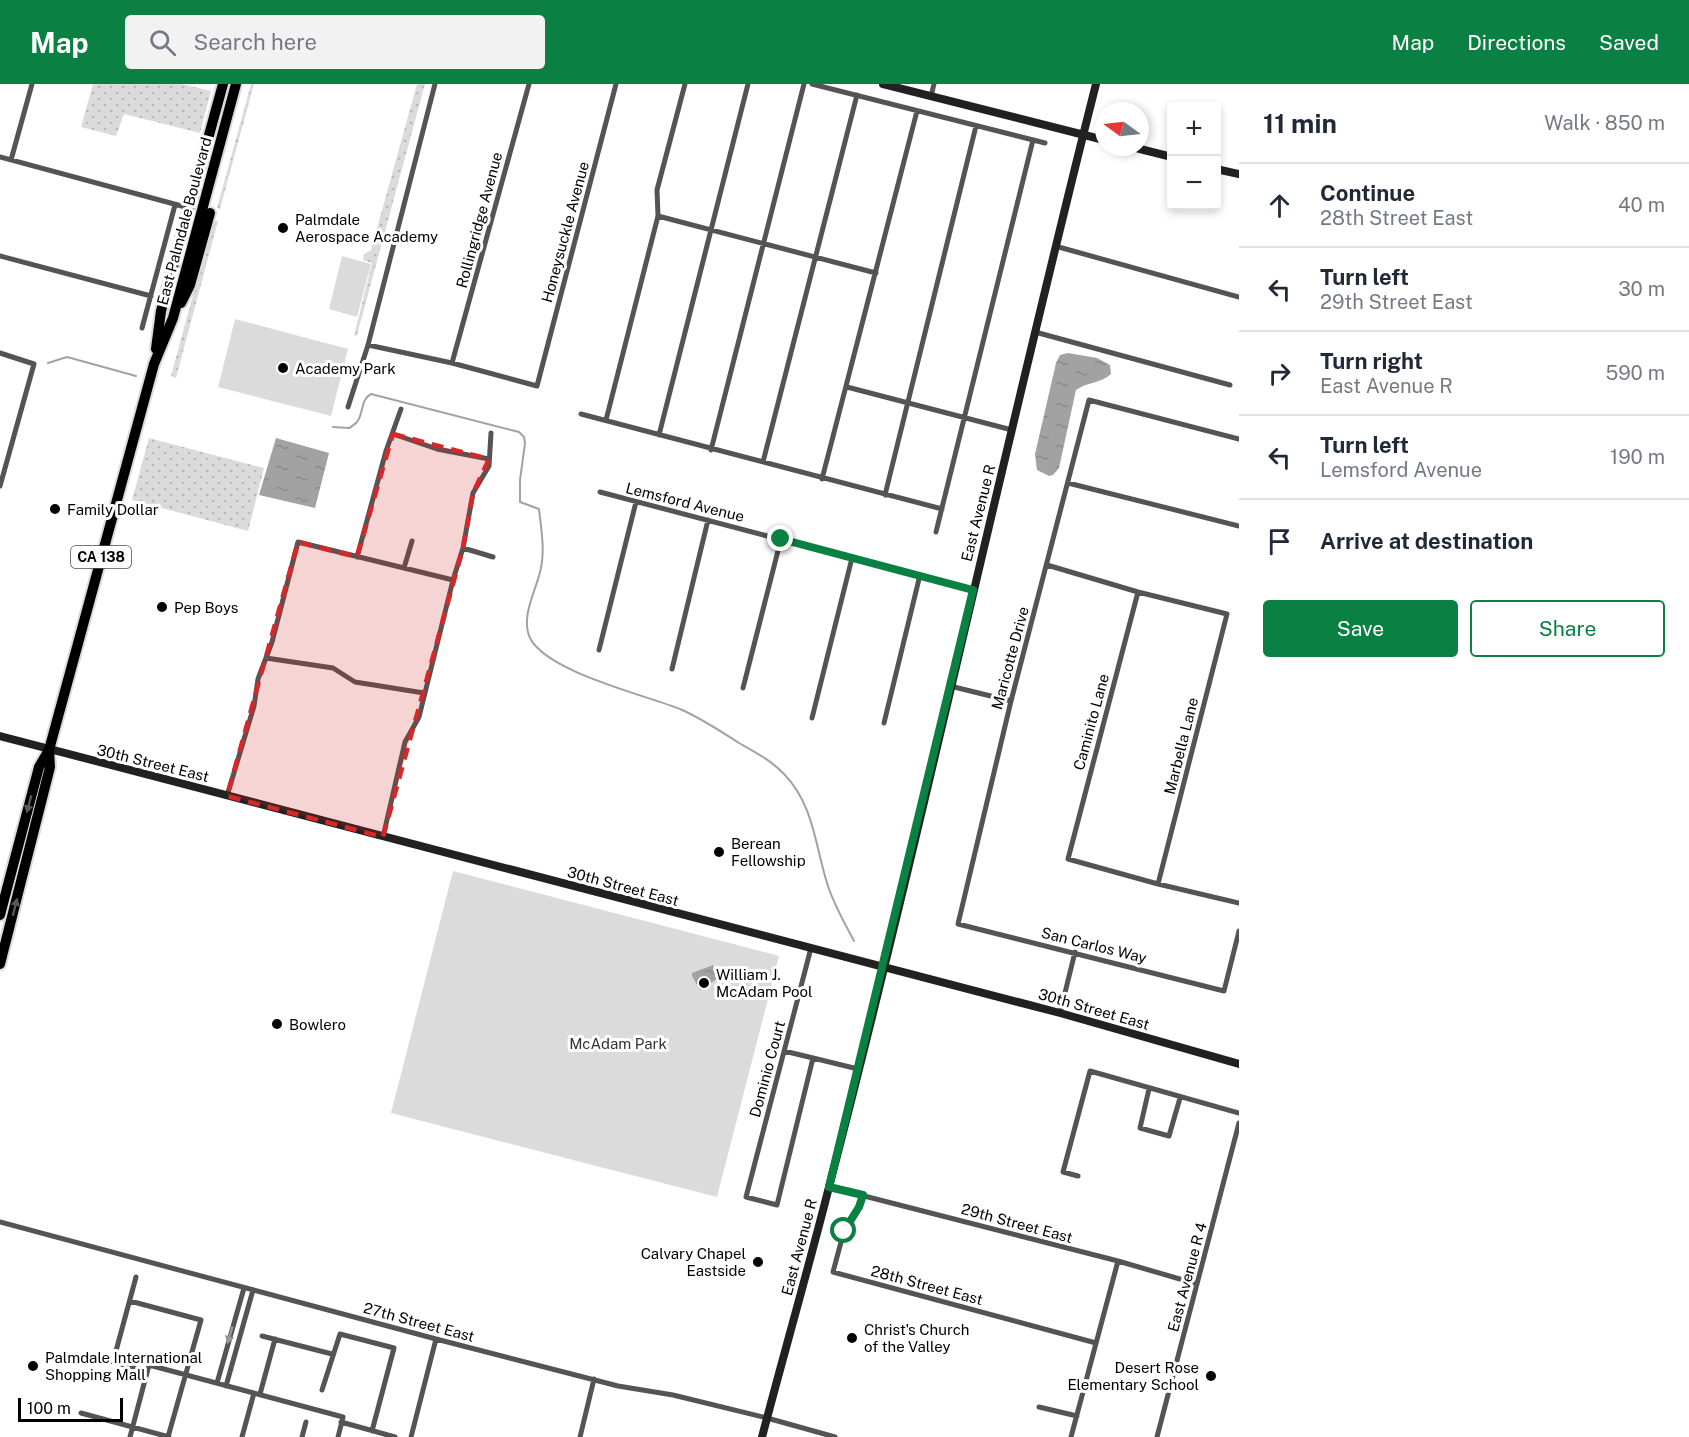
<!DOCTYPE html>
<html lang="en">
<head>
<meta charset="utf-8">
<style>
  :root { --surface:#fff; --page:#f2f2f3; --text:#1f2937; --muted:#747a83; --line:#e0e1e3; --accent:#0b8043 }
  body { margin:0; font-family:"Public Sans",sans-serif; background:var(--page); color:var(--text) }
  .controls { position:absolute; right:18px; top:18px; display:grid; overflow:hidden; border-radius:6px; box-shadow:0 3px 9px #0003 }
  .controls button { width:54px; height:54px; display:grid; place-items:center; padding:0; border:0; border-bottom:2px solid var(--line); background:var(--surface); color:var(--text); font:30px sans-serif }
  .compass { position:absolute; left:1095px; top:18px; width:54px; height:54px; border-radius:50%; background:var(--surface); box-shadow:0 3px 9px #0003; rotate:285deg }
  .scale { position:absolute; left:18px; bottom:15px; width:105px; box-sizing:border-box; padding-left:6px; border:3px solid #000; border-top:0; font-size:16px; line-height:21px; white-space:nowrap; color:#000; -webkit-text-stroke:4px #fff; paint-order:stroke }
  .stop { position:absolute; width:18px; height:18px; margin:-14px; border:4px solid #0b8043; border-radius:50%; background:#fff }
  .stop.end { background:#0b8043; border-color:#fff; box-shadow:0 2px 6px #0008 }
  .list { margin:0; padding:0; list-style:none }
  h2 { display:flex; justify-content:space-between; align-items:center; height:78px; margin:0; padding:0 24px; font-size:26px }
  h2 small { font-size:20px; font-weight:400; color:var(--muted) }
  .list li { display:grid; grid-template-columns:39px 1fr auto; gap:18px; align-items:center; box-sizing:border-box; height:84px; padding:0 24px; border-top:2px solid var(--line) }
  .list b { display:block; font-size:22px; white-space:nowrap }
  .list p { margin:0; font-size:20px; white-space:nowrap; color:var(--muted) }
  .list em { font-size:20px; font-style:normal; color:var(--muted) }
  .actions { display:flex; gap:12px; padding:18px 24px }
  .actions a { flex:1; padding:14px 0; border:2px solid var(--accent); border-radius:6px; text-align:center; font-size:21px; color:var(--accent) }
  .actions .main { background:var(--accent); color:#fff }
  .icon { flex:none; width:33px; height:33px; fill:none; stroke:currentColor; stroke-width:2; stroke-linecap:round; stroke-linejoin:round }
  .map { position:relative; flex:none; width:1239px; height:1353px; overflow:hidden }
  header { display:flex; align-items:center; gap:36px; box-sizing:border-box; height:84px; padding:0 30px; background:var(--accent); color:#fff }
  header strong { font-size:28px }
  nav { display:flex; gap:33px; margin-inline-start:auto; font-size:21px }
  .search { width:420px; height:54px; background:var(--page); display:flex; align-items:center; gap:15px; box-sizing:border-box; padding:0 21px; border-radius:6px; color:var(--muted); font-size:22px }
  main { display:flex }
  aside { flex:1; background:var(--surface) }
  .map>svg:first-child { display:block }
</style>
</head>
<body>
<header>
<strong>Map</strong>
<div class="search"><svg class="icon" aria-label="search" viewBox="0 0 24 24"><circle cx="10" cy="10" r="6"/><path d="M15 15l6 6"/></svg>Search here</div>
<nav><a>Map</a><a>Directions</a><a>Saved</a></nav>
</header>
<main>
<div class="map">
<svg width="1239" height="1353" viewBox="0 0 1239 1353">
  <defs>
    <pattern id="grass-dots" width="8" height="8" patternUnits="userSpaceOnUse" patternTransform="scale(1.5)"><rect width="8" height="8" fill="#dbdbdb"/><path d="M2 2h.1M6 6h.1" fill="none" stroke="#bababa" stroke-width="1.8" stroke-linecap="round"/></pattern>
    <pattern id="water-ripples" width="26" height="14" patternUnits="userSpaceOnUse" patternTransform="scale(1.5)"><rect width="26" height="14" fill="#a2a2a2"/><path d="M2 4q2-2 4 0t4 0M15 11q2-2 4 0t4 0" fill="none" stroke="#8a8a8a"/></pattern>
  </defs>
  <rect width="100%" height="100%" fill="#fff"/>
  <!-- grass -->
  <path fill="url(#grass-dots)" d="M93,0H182L211,7L200,49L124,30L116,52L81,43Z
    M251,0H254L220,125L217,124Z
    M417,0H425L357,251L354,252L372,179L363,176L364,170L371,166Z
    M213,137H218L176,294L171,292Z
    M149,354L264,384L248,447L132,416Z"/>
  <!-- park -->
  <path fill="#dbdbdb" d="M342,172L371,180L357,233L329,225Z
    M235,235L348,265L331,332L218,303Z
    M453,787L779,872L717,1113L391,1029Z"/>
  <!-- water -->
  <path fill="url(#water-ripples)" d="M1068,269L1097,274L1110,281L1111,290C1100,300 1087,298 1076,306L1059,384L1053,391L1049,392L1037,386L1035,370L1056,279L1060,271Z
    M276,354L329,369L315,424L259,411Z
    M713,881L720,893L700,906L692,892V889Z"/>
  <g fill="none" stroke-linecap="round" stroke-linejoin="round">
    <!-- stream -->
    <path stroke="#a2a2a2" stroke-width="2" d="M48,279L67,273L136,292
      M333,343L349,344C350,344 356,339 357,338C364,329 360,316 371,310L519,348L524,353L525,359L520,396V418L539,425C541,444 545,465 541,484C537,505 520,532 530,554C547,588 645,611 680,625C701,634 720,647 739,659C755,668 772,677 784,690C814,721 815,761 827,799C833,819 844,838 854,857"/>
    <defs>
      <path id="highway" d="M181,219L190,201L210,129
        M156,265L161,227L223,0
        M0,831L39,683L49,666L154,280L173,234L236,0
        M0,880L50,683L49,666"/>
    </defs>
    <!-- highway casing -->
    <use href="#highway" stroke="#dbdbdb" stroke-width="14"/>
    <!-- street -->
    <path stroke="#545454" stroke-width="5" d="M812,0L1045,59
      M931,12L934,0
      M0,73L189,124
      M11,76L32,0
      M658,132L876,189
      M1055,162L1239,213
      M0,172L151,212
      M142,244L175,121
      M1035,248L1230,301
      M368,261L452,279L537,302L616,0
      M0,269L34,280L0,402
      M452,279L529,0
      M847,303L1012,346
      M348,323L368,261L435,0
      M581,330L942,425
      M606,336L658,132L657,106L685,0
      M393,350L437,365L489,375
      M659,351L748,0
      M1239,355L1089,316L1011,617L958,840L1224,907L1239,847
      M711,366L804,0
      M763,378L857,11
      M822,395L917,27
      M1068,399L1239,442
      M600,408L973,506
      M885,411L976,42
      M936,448L1033,56
      M463,464L493,473
      M357,473L386,367L401,325
      M1047,481L1138,508L1227,530L1158,800
      M404,484L412,457
      M1138,508L1068,775L1158,800L1239,819
      M599,566L636,418
      M266,574L333,584L355,598L424,609
      M672,585L708,436
      M950,602L1011,617
      M743,604L781,455
      M812,634L852,474
      M884,639L920,491
      M227,712L254,622L258,595L272,558L298,458L453,496
      M383,753L405,658L419,633L453,496L463,464L473,409L489,382L491,349
      M1060,929L1075,868
      M784,967L813,974L777,1121L746,1113L811,864
      M813,974L858,985
      M1149,1005L1140,1044L1169,1052L1180,1014
      M1078,1092L1063,1088L1090,987L1239,1029
      M829,1103L1118,1177L1197,1200
      M863,1111L859,1123L844,1147L833,1188L1096,1259
      M0,1138L436,1255L618,1302L673,1311L767,1334L835,1353
      M130,1217L201,1236L168,1353
      M262,1252L332,1270
      M95,1273L147,1287
      M113,1278L136,1193
      M217,1299L244,1204
      M226,1302L253,1206
      M322,1306L340,1250L394,1264L372,1347
      M260,1310L275,1255
      M1039,1323L1077,1332
      M81,1329L169,1353
      M341,1338L395,1353
      M130,1353L149,1281L343,1333L338,1353
      M242,1353L254,1309
      M302,1353L306,1338
      M411,1353L436,1255
      M580,1353L594,1295
      M1071,1353L1118,1177
      M1157,1353L1239,1039"/>
    <!-- secondary -->
    <path stroke="#212121" stroke-width="8" d="M883,0L1104,56
      M1132,63L1172,73
      M1216,85L1239,90
      M0,652L1060,929L1239,980
      M762,1353C784,1269 808,1186 829,1103C924,737 1003,367 1096,0"/>
    <!-- highway -->
    <use href="#highway" stroke="#000" stroke-width="10"/>
  </g>
  <!-- one-way arrows -->
  <defs><path id="oneway-solid" d="M-6-.8H1V-3.2L6.5 0L1 3.2V.8H-6Z" transform="scale(1.5)"/></defs>
  <g fill="#595959">
    <use href="#oneway-solid" transform="translate(29 720) rotate(105)"/>
    <use href="#oneway-solid" transform="translate(15 823) rotate(-76)"/>
  </g>
  <use fill="#989898" href="#oneway-solid" transform="translate(230 1251) rotate(106)"/>
  <g fill="none" stroke-linecap="round" stroke-linejoin="round">
    <!-- route -->
    <path stroke="#0b8043" stroke-width="8" d="M781,455L973,506L829,1103L863,1111L859,1123L844,1147"/>
  </g>
  <!-- marked area -->
  <path fill="#d62828" fill-opacity="0.2" stroke="#d62828" stroke-width="4.5" stroke-dasharray="12 8" stroke-linejoin="round" d="M393,350L489,375L473,409L463,464L383,753L227,712L298,458L357,473Z"/>
  <!-- markers -->
  <g fill="#000" stroke="#fff" stroke-width="2">
    <circle cx="283" cy="144" r="6"/>
    <circle cx="283" cy="284" r="6"/>
    <circle cx="55" cy="425" r="6"/>
    <circle cx="162" cy="523" r="6"/>
    <circle cx="719" cy="768" r="6"/>
    <circle cx="704" cy="899" r="6"/>
    <circle cx="277" cy="940" r="6"/>
    <circle cx="758" cy="1178" r="6"/>
    <circle cx="852" cy="1254" r="6"/>
    <circle cx="33" cy="1282" r="6"/>
    <circle cx="1211" cy="1292" r="6"/>
  </g>
  <g text-anchor="middle" dominant-baseline="central" stroke-width="6" stroke-linejoin="round" paint-order="stroke">
    <!-- shield labels -->
    <rect fill="#fff" stroke="#4c4c4c" stroke-width="1.5" x="71" y="462" width="60" height="22" rx="4.5"/>
    <g font-size="14" font-weight="bold" fill="#000">
      <text x="101" y="473">CA 138</text>
    </g>
    <!-- poi labels -->
    <g font-size="15" fill="#000" stroke="#fff" text-anchor="start">
      <text x="295" y="135">Palmdale<tspan x="295" dy="17">Aerospace Academy</tspan></text>
      <text x="295" y="284">Academy Park</text>
      <text x="67" y="425">Family Dollar</text>
      <text x="174" y="523">Pep Boys</text>
      <text x="731" y="759">Berean<tspan x="731" dy="17">Fellowship</tspan></text>
      <text x="716" y="890">William J.<tspan x="716" dy="17">McAdam Pool</tspan></text>
      <text x="289" y="940">Bowlero</text>
      <text x="746" y="1169" text-anchor="end">Calvary Chapel<tspan x="746" dy="17">Eastside</tspan></text>
      <text x="864" y="1245">Christ's Church<tspan x="864" dy="17">of the Valley</tspan></text>
      <text x="45" y="1273">Palmdale International<tspan x="45" dy="17">Shopping Mall</tspan></text>
      <text x="1199" y="1283" text-anchor="end">Desert Rose<tspan x="1199" dy="17">Elementary School</tspan></text>
    </g>
    <!-- street labels -->
    <g font-size="15" fill="#000" stroke="#fff">
      <text transform="translate(479 136) rotate(-75)">Rollingridge Avenue</text>
      <text transform="translate(184 137) rotate(-75)">East Palmdale Boulevard</text>
      <text transform="translate(565 148) rotate(-75)">Honeysuckle Avenue</text>
      <text transform="translate(685 418) rotate(14)">Lemsford Avenue</text>
      <text transform="translate(978 429) rotate(-76)">East Avenue R</text>
      <text transform="translate(1010 574) rotate(-75)">Maricotte Drive</text>
      <text transform="translate(1091 638) rotate(-75)">Caminito Lane</text>
      <text transform="translate(1181 662) rotate(-76)">Marbella Lane</text>
      <text transform="translate(153 679) rotate(14)">30th Street East</text>
      <text transform="translate(623 802) rotate(15)">30th Street East</text>
      <text transform="translate(1094 861) rotate(14)">San Carlos Way</text>
      <text transform="translate(1094 925) rotate(16)">30th Street East</text>
      <text transform="translate(767 985) rotate(-75)">Dominio Court</text>
      <text transform="translate(1017 1139) rotate(15)">29th Street East</text>
      <text transform="translate(799 1163) rotate(-75)">East Avenue R</text>
      <text transform="translate(1187 1193) rotate(-75)">East Avenue R 4</text>
      <text transform="translate(927 1201) rotate(15)">28th Street East</text>
      <text transform="translate(419 1238) rotate(15)">27th Street East</text>
    </g>
    <!-- park labels -->
    <g font-size="15" fill="#323232" stroke="#fff">
      <text x="618" y="959">McAdam Park</text>
    </g>
  </g>
</svg>
<div class="controls">
<button>+</button>
<button>−</button>
</div>
<svg class="compass" viewBox="-18 -18 36 36"><path d="M0-13l5 13h-10z" fill="#e53935"/><path d="M0 13l5-13h-10z" fill="#747a83"/></svg>
<div class="scale">100 m</div>
<div class="stop" style="left:844px;top:1147px"></div>
<div class="stop end" style="left:781px;top:455px"></div>
</div>
<aside>
<h2>11 min<small>Walk · 850 m</small></h2>
<ul class="list">
<li><svg class="icon" aria-label="ahead" viewBox="0 0 24 24"><path d="M12 20V5M6 11l6-6 6 6"/></svg><div><b>Continue</b><p>28th Street East</p></div><em>40 m</em></li>
<li><svg class="icon" aria-label="left" viewBox="0 0 24 24"><path d="M17 20v-9H6M10 6l-5 5 5 5"/></svg><div><b>Turn left</b><p>29th Street East</p></div><em>30 m</em></li>
<li><svg class="icon" aria-label="right" viewBox="0 0 24 24"><path d="M7 20v-9h11M14 6l5 5-5 5"/></svg><div><b>Turn right</b><p>East Avenue R</p></div><em>590 m</em></li>
<li><svg class="icon" aria-label="left" viewBox="0 0 24 24"><path d="M17 20v-9H6M10 6l-5 5 5 5"/></svg><div><b>Turn left</b><p>Lemsford Avenue</p></div><em>190 m</em></li>
<li><svg class="icon" aria-label="arrive" viewBox="0 0 24 24"><path d="M6 21V4h12l-3 4 3 4H6"/></svg><div><b>Arrive at destination</b></div></li>
</ul>
<div class="actions"><a class="main">Save</a><a>Share</a></div>
</aside>
</main>
</body>
</html>
